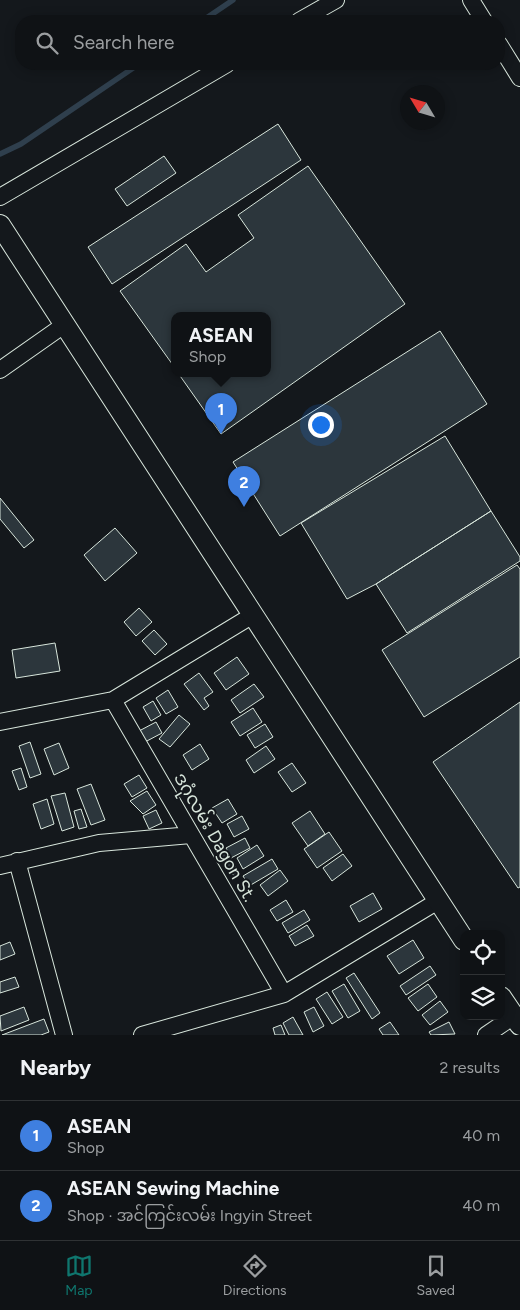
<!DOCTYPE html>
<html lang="en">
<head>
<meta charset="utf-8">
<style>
  :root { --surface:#0f1215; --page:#1d2022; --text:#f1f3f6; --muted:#9b9ea0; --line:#2f3234; --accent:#0f766e }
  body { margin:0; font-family:Figtree,"Noto Sans Myanmar",sans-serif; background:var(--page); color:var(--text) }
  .controls { position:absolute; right:15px; bottom:15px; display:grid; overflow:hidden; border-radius:10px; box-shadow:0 2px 12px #0003 }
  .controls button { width:45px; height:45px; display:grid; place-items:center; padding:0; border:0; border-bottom:1px solid var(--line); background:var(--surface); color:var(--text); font:25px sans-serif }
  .compass { position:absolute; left:400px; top:85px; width:45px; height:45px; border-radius:50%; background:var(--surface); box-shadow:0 2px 12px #0003; rotate:308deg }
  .you { position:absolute; left:320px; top:424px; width:18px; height:18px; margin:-12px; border:4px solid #fff; border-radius:50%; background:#1a73e8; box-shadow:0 0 0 8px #1a73e833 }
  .badge { display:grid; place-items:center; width:32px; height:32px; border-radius:50%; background:var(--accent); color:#fff; font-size:16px; font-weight:700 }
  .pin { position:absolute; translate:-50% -41px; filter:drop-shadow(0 1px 2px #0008) }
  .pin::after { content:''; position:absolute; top:26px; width:18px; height:15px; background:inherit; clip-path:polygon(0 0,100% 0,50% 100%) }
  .popup { position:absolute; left:171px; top:312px; width:100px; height:65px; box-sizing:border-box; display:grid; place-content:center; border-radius:10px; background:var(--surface); filter:drop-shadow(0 1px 4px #0005); font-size:16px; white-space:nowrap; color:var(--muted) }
  .popup b { font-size:19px; color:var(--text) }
  .popup::after { content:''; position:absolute; left:50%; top:100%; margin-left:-10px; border:10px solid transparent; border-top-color:var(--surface) }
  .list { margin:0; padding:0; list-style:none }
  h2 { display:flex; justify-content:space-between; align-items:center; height:65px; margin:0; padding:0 20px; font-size:21px }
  h2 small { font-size:16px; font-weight:400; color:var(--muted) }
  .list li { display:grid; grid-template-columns:32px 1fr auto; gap:15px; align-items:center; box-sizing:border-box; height:70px; padding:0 20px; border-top:1px solid var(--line) }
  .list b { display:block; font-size:19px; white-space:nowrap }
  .list p { margin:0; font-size:16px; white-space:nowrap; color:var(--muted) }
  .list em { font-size:16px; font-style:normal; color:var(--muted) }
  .icon { flex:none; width:28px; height:28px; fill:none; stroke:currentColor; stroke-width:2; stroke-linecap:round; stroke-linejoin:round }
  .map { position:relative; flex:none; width:520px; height:1035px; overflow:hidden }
  .search { position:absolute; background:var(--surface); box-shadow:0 2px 12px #0003; left:15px; right:15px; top:15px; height:55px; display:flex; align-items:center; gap:12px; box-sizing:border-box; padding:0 18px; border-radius:20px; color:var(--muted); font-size:19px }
  .sheet { height:205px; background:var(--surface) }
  nav { display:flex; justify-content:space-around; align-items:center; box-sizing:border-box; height:70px; border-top:1px solid var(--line); background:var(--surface); font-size:14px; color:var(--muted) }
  nav a { display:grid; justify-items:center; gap:2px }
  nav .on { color:var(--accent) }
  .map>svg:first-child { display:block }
</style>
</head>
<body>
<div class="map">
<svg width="520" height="1035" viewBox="0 0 520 1035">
  <rect width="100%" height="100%" fill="#14181c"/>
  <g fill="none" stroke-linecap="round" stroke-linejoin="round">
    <!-- stream -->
    <path stroke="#2f3f4d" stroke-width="5.5" d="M202,21L233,0
      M0,154L21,144L139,64"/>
  </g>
  <!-- building -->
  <path fill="#2c363c" stroke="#d8e6dc" d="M278,124L301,160L112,284L88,247Z
    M164,156L176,173L127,206L115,189Z
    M308,166L405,304L221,434L178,373H267V315H175V368L120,291L186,244L206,272L254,238L238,215Z
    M440,331L487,404L280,536L233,462Z
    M445,436L491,511L376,584L347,599L301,523Z
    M0,498L34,540L24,548L0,519Z
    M491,511L520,557V561L407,633L376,584Z
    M115,528L137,553L105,581L84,555Z
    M517,565L520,569V657L424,717L382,650Z
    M139,608L152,622L136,636L124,622Z
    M154,630L167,644L155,655L142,641Z
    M55,643L60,671L16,678L12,650Z
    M237,657L249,674L226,690L214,673Z
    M199,673L213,692L204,698L209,706L204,710L184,684Z
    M254,684L264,697L240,713L231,700Z
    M168,690L178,707L166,714L156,698Z
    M153,701L161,715L151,721L143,707Z
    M520,702V887L518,888L433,762Z
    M253,708L262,722L240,736L231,722Z
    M179,715L190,724L170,747L159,739Z
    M156,722L162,733L145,742L139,731Z
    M265,724L273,737L255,748L247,735Z
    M30,742L41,774L30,778L19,746Z
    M59,743L69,768L54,775L44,749Z
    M200,744L209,759L192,770L183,755Z
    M266,746L275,759L254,773L246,760Z
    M292,763L306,783L292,792L278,772Z
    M21,768L27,787L19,790L12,771Z
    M139,775L147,788L132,797L124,784Z
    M91,784L105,820L91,825L77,789Z
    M147,791L156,805L143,814L130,801Z
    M65,793L74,827L62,831L51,796Z
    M47,799L54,824L41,829L33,804Z
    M228,799L237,814L222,823L212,808Z
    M81,809L87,827L79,829L74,811Z
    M156,810L162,823L149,829L143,816Z
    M310,811L325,834L308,846L292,823Z
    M242,816L249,829L234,837L227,824Z
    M329,832L342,851L317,868L304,849Z
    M245,838L250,848L231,858L226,848Z
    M257,845L264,856L243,869L237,858Z
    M223,849L239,872L234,876L217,853Z
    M343,854L352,866L332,881L323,868Z
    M272,859L278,869L249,886L243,876Z
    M280,870L288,881L268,896L260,885Z
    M373,893L382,909L359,922L350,906Z
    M286,900L293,912L277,921L270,910Z
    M304,910L310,920L288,933L282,923Z
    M307,925L314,936L295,946L289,936Z
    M413,940L424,958L399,974L387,956Z
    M10,942L15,954L0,960V946Z
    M430,966L436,975L406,995L400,986Z
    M354,973L380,1013L372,1019L346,978Z
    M15,977L19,987L0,993V982Z
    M344,984L360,1011L348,1018L332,991Z
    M428,984L437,997L418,1011L408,998Z
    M327,992L343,1017L332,1024L316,999Z
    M440,1001L448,1012L430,1025L422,1015Z
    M24,1007L29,1020L1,1031L0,1016Z
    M314,1007L324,1026L313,1032L304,1012Z
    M293,1017L303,1035H289L283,1023Z
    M44,1019L49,1032L41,1035H2Z
    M390,1022L399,1035H383L379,1029Z
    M449,1022L455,1034L431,1035L429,1032Z
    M281,1025L285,1035H275L273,1028Z"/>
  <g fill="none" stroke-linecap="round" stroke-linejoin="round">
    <defs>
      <path id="minor" d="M471,0L484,21
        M299,21L336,0
        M499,44L520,78
        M0,197L227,64
        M0,370L64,325
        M113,700L284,994
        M0,722L113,700L253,615
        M17,861L64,1035
        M0,866L99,843L191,835
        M142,1035L284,994L438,901
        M486,1035L514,1016"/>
      <path id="tertiary" d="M0,225L464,940
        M501,997L520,1025"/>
    </defs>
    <!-- minor casing -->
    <use href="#minor" stroke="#d8e6dc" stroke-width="18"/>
    <!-- tertiary casing -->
    <use href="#tertiary" stroke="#d8e6dc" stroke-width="22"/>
    <!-- minor -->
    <use href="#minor" stroke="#14181c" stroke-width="16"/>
    <!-- tertiary -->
    <use href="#tertiary" stroke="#14181c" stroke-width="20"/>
  </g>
  <g text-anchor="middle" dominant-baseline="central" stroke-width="4" stroke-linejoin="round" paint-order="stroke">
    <!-- street labels -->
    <g font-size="18" fill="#d8e6dc" stroke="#14181c">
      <text transform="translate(215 837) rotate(60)">ဒဂုံလမ်း Dagon St.</text>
    </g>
  </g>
</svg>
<div class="controls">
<button><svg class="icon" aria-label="locate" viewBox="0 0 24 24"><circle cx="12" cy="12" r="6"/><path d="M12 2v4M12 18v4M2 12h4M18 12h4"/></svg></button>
<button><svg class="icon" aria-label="layers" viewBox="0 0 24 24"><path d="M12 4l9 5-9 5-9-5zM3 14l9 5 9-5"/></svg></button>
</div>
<svg class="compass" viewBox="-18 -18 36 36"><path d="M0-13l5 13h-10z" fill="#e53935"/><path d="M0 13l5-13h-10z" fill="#9b9ea0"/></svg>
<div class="you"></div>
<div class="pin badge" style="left:221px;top:434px;background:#3f7fe0">1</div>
<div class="popup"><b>ASEAN</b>Shop</div>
<div class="pin badge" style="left:244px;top:507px;background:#3f7fe0">2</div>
<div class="search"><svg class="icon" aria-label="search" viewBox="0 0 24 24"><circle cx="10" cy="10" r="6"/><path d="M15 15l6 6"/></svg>Search here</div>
</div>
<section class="sheet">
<h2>Nearby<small>2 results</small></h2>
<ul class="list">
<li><span class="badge" style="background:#3f7fe0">1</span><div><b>ASEAN</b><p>Shop</p></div><em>40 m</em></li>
<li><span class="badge" style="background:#3f7fe0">2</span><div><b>ASEAN Sewing Machine</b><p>Shop · အင်ကြင်းလမ်း Ingyin Street</p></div><em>40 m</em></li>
</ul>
</section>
<nav>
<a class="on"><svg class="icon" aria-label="map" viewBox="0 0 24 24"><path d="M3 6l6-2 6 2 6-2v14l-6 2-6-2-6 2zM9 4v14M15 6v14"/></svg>Map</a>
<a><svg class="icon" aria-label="directions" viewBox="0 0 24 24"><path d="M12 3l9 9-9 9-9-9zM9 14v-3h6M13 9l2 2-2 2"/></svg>Directions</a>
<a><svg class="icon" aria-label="saved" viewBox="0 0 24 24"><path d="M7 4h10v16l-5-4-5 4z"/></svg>Saved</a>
</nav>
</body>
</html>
